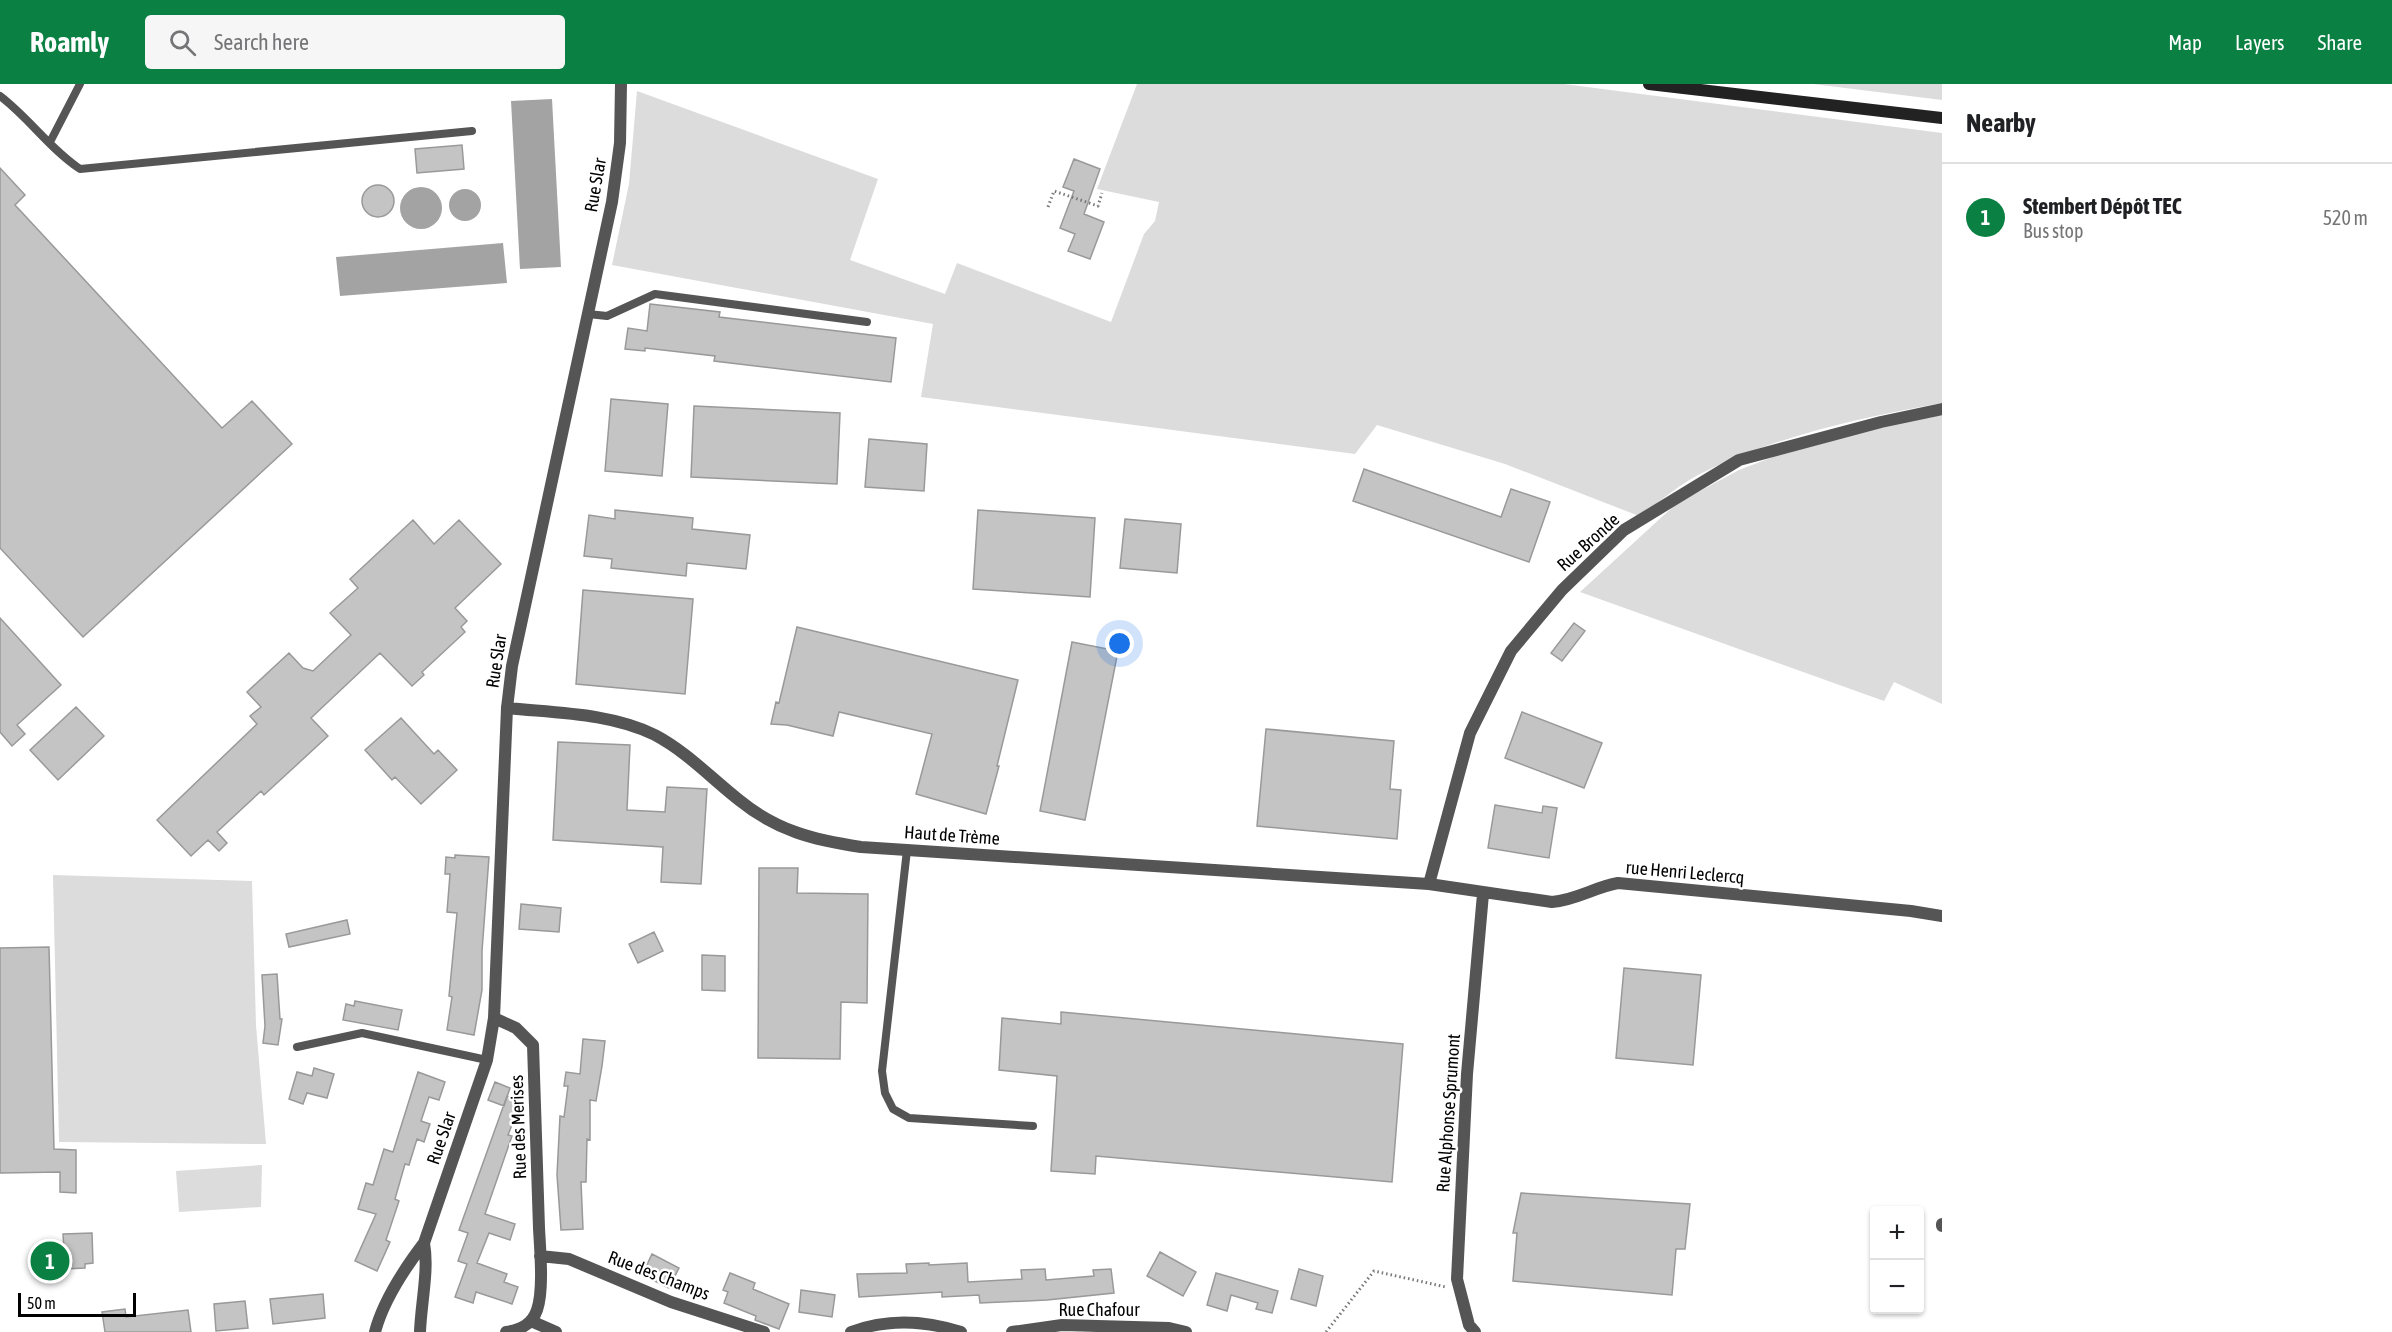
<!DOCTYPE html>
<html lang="en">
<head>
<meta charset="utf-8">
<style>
  :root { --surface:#fff; --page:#f6f6f6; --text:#202124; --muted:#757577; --line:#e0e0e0; --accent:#0b8043 }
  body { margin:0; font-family:"Asap Condensed",sans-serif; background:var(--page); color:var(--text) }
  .controls { position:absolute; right:18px; bottom:18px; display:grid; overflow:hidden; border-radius:6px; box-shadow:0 2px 4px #0004 }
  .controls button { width:54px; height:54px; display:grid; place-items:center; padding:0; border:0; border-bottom:2px solid var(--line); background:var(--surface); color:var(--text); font:30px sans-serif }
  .scale { position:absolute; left:18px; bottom:15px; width:118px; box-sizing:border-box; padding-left:6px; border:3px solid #000; border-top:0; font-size:16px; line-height:21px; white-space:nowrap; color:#000; -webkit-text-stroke:4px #fff; paint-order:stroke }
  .you { position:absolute; left:1120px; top:560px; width:21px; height:21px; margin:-15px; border:4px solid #fff; border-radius:50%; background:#1a73e8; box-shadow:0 0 0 9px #1a73e833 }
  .badge { display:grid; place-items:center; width:39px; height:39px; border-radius:50%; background:var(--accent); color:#fff; font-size:20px; font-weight:700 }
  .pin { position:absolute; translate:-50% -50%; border:3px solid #fff; box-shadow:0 2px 6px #0006 }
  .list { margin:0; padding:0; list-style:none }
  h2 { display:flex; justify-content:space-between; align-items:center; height:78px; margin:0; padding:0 24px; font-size:26px }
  h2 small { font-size:20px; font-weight:400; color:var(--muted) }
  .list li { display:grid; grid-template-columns:39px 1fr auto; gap:18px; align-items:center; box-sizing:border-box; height:108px; padding:0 24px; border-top:2px solid var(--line) }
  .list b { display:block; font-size:22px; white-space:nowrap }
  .list p { margin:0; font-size:20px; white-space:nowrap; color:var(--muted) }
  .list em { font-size:20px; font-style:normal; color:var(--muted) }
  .icon { flex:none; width:33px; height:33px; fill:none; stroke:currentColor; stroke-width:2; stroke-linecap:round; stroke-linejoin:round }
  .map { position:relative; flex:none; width:1942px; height:1248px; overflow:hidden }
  header { display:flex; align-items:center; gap:36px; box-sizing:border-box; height:84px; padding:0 30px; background:var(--accent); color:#fff }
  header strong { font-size:28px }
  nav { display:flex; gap:33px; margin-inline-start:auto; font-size:21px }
  .search { width:420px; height:54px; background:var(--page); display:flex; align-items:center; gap:15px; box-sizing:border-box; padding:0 21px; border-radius:6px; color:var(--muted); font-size:22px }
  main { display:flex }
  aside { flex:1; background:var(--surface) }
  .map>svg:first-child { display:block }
</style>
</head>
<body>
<header>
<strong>Roamly</strong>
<div class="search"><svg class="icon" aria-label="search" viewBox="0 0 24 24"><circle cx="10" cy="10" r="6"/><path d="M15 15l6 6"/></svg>Search here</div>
<nav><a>Map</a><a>Layers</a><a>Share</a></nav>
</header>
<main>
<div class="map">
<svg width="1942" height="1248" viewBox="0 0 1942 1248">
  <rect width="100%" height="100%" fill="#fff"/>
  <!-- green -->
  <path fill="#dcdcdc" d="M1137,0H1564L1942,49V319C1860,334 1775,352 1700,390C1678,401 1659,419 1639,432L1505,380L1377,341L1355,370L921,313L933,240L612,181L629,100L637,7L878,95L850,176L945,210L957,179L1111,238L1144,150L1155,137L1159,118L1097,105Z
    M1813,0H1942V16Z
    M1942,331V620L1894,598L1884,617L1580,508L1676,420L1739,386L1794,365L1891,341Z
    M53,791L252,797L256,941L266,1060L59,1058Z
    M262,1081L261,1123L179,1128L176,1087Z"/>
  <!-- water -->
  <path fill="#a3a3a3" d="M552,15L561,183L520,185L511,17Z
    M400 124a21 21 0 1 1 42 0a21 21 0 1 1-42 0Z
    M449 121a16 16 0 1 1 32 0a16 16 0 1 1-32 0Z
    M503,159L507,199L340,212L336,173Z"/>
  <!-- building -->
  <path fill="#c4c4c4" stroke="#999" stroke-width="1.5" d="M462,61L464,85L417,89L415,65Z
    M1074,75L1100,85L1084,130L1104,138L1090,175L1068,167L1075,150L1060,144L1074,107L1063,103Z
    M0,84L25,111L15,121L222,344L252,317L292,360L83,553L0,464Z
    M362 117a16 16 0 1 1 32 0a16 16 0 1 1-32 0Z
    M650,220L720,228L719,233L896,254L891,298L714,277L715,272L645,264V267L625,265L628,244L647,247Z
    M611,315L668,320L662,392L605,387Z
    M694,322L840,329L837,400L691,393Z
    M869,355L927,360L924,407L865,403Z
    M1364,385L1501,433L1511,405L1550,418L1529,478L1353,417Z
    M615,426L693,434L692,445L750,451L746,485L687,479L686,492L611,484L612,475L584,472L589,431L615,435Z
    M978,426L1095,434L1090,513L973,505Z
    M1125,435L1181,440L1177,489L1120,484Z
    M413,436L434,460L459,436L501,480L455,524L467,537L461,543L465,548L422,588L424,591L412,602L380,569L311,634L328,652L264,711L261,707L217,748L227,759L219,767L208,756L191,772L157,736L257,640L250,632L261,623L247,608L289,569L303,584L313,587L351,551L330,529L358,504L350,495Z
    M583,506L693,515L685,610L576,600Z
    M0,534L61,601L17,641L25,650L12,662L0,648Z
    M1574,539L1585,547L1562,577L1551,569Z
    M797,543L1018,596L997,682H999L986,730L916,710L932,650L839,628L833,652L787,641L771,640L776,618L779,619Z
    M1072,558L1118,567L1085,736L1040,727Z
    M76,623L104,652L58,696L30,666Z
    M1522,628L1602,659L1584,704L1505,674Z
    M401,634L434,670L438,666L457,686L421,720L395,693L392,696L365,666Z
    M1266,645L1394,657L1390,705L1401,706L1397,755L1257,742Z
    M558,658L630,661L627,726L665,728L667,703L707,705L701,800L661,798L663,763L553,756Z
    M1495,721L1542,729L1543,722L1557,724L1549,774L1488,764Z
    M455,771L489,773L482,867V906L474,951L447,946L452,913L449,912L457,829L447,828L450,790H445L446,773L455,774Z
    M759,784H798L797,809L868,810L867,919L841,918L840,975L758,974Z
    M521,820L561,824L559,848L519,845Z
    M347,836L350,850L289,863L286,850Z
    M654,848L663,867L638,879L629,860Z
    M49,863L54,1065L76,1066V1109L60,1108V1088L0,1089V864Z
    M702,871L725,872V907L702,906Z
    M1624,884L1701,891L1693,981L1616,974Z
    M277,890L280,935H282L278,961L263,959L265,942L262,891Z
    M355,917L402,926L398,946L343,936L346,920L354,922Z
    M1061,928L1403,960L1392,1098L1096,1072L1095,1090L1051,1087L1057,992L999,986L1002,934L1061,940Z
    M583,955L605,957L602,982L596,1017L590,1016V1056L587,1055L586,1098H581L583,1145L561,1146L557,1091L560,1032L564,1033L568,1002H564L566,988L580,990Z
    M314,984L334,990L327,1014L307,1009L303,1020L289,1015L297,988L312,992Z
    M418,988L445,998L439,1016L429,1013L421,1037L430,1040L424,1058L417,1055L409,1081L405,1080L395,1115L399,1117L386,1156L390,1158L377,1187L355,1177L376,1130L358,1125L366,1099L373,1101L384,1065L393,1068Z
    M495,998L510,1004L504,1022L488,1016Z
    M507,1012L521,1018L508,1051L512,1052L485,1130L515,1140L510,1156L489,1149L477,1179L507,1190L504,1198L518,1203L512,1220L476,1208L473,1219L455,1213L467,1180L458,1177L468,1149L459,1146Z
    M1521,1109L1690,1120L1685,1165H1676L1672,1211L1513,1197L1517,1149H1513Z
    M92,1149L93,1179L85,1180V1184L65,1185L63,1150Z
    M1160,1168L1196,1188L1183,1212L1147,1192Z
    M652,1170L679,1184L669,1204L642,1191Z
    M929,1179V1181L967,1179L968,1198L1022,1195L1021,1186L1045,1185L1046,1196L1094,1192L1093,1186L1111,1185L1114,1209L1047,1216L980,1219L979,1211L942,1213V1208L859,1213L857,1190L907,1189L906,1180Z
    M1299,1185L1323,1192L1316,1222L1291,1215Z
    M730,1189L755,1199L753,1205L789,1220L779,1245L755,1236L756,1232L724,1219L728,1208L723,1206Z
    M1216,1189L1278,1207L1272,1229L1256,1225L1258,1219L1231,1211L1227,1227L1207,1221Z
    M801,1206L835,1211L832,1233L799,1228Z
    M323,1210L325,1234L273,1240L270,1215Z
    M245,1217L248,1244L216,1247L214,1220Z
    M125,1225L126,1233L188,1226L191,1248H105L102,1228Z"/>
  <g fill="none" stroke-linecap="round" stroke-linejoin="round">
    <!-- path -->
    <path stroke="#777" stroke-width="3" stroke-dasharray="1.5 3" stroke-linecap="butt" d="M1048,123L1054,107L1098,122L1102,109
      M1326,1248L1374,1187L1446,1203"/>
    <!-- service -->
    <path stroke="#555" stroke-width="8" d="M0,12C29,34 50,65 80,85L472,47
      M50,58L80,0
      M588,230L607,232L655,210L867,238
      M907,766L882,987L885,1009L893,1025L909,1034L1033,1042
      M297,963L362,949L487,976"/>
    <!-- minor -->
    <path stroke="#555" stroke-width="12" d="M1429,800L1552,818C1576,816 1595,803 1618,799L1911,827L1942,832
      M494,934L516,944L533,961C535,1022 537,1083 539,1144C540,1165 544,1206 537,1226C532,1241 520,1246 506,1248
      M1942,1142V1140
      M540,1172L569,1175L671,1218L764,1248
      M531,1237L556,1248
      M375,1248C383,1217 405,1184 424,1159L487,976L494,934L507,624
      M420,1248C421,1219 429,1186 424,1159
      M851,1248C888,1234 924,1236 961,1248
      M1012,1248L1062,1241L1169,1244L1186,1248
      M1475,1248L1469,1241L1457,1195L1467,990L1483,810"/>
    <!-- tertiary -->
    <path stroke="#555" stroke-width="12" d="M621,0L620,59L612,118L512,582L507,624C556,629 611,629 655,651C687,668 711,694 739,716C777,747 814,756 861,763L1429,800L1470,649L1511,567L1562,506L1624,446L1739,376L1881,338L1942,325"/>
    <!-- secondary -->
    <path stroke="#222" stroke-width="12" d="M1649,0L1942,34"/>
  </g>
  <g text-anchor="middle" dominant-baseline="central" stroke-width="5" stroke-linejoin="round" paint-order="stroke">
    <!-- street labels -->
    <g font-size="18" fill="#000" stroke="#fff">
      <text transform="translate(595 101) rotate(-80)">Rue Slar</text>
      <text transform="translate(1588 458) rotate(-42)">Rue Bronde</text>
      <text transform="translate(496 577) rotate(-81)">Rue Slar</text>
      <text transform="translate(952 751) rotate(4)">Haut de Trème</text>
      <text transform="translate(1685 788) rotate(5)">rue Henri Leclercq</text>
      <text transform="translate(1448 1029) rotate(-86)">Rue Alphonse Sprumont</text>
      <text transform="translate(518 1043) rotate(-92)">Rue des Merises</text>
      <text transform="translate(441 1054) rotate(-71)">Rue Slar</text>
      <text transform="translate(659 1191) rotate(21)">Rue des Champs</text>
      <text x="1099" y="1225">Rue Chafour</text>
    </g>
  </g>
</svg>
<div class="controls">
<button>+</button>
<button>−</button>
</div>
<div class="scale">50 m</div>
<div class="you"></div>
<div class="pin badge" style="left:50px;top:1177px">1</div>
</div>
<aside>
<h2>Nearby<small></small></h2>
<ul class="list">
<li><span class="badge">1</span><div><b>Stembert Dépôt TEC</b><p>Bus stop</p></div><em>520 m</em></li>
</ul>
</aside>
</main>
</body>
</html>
